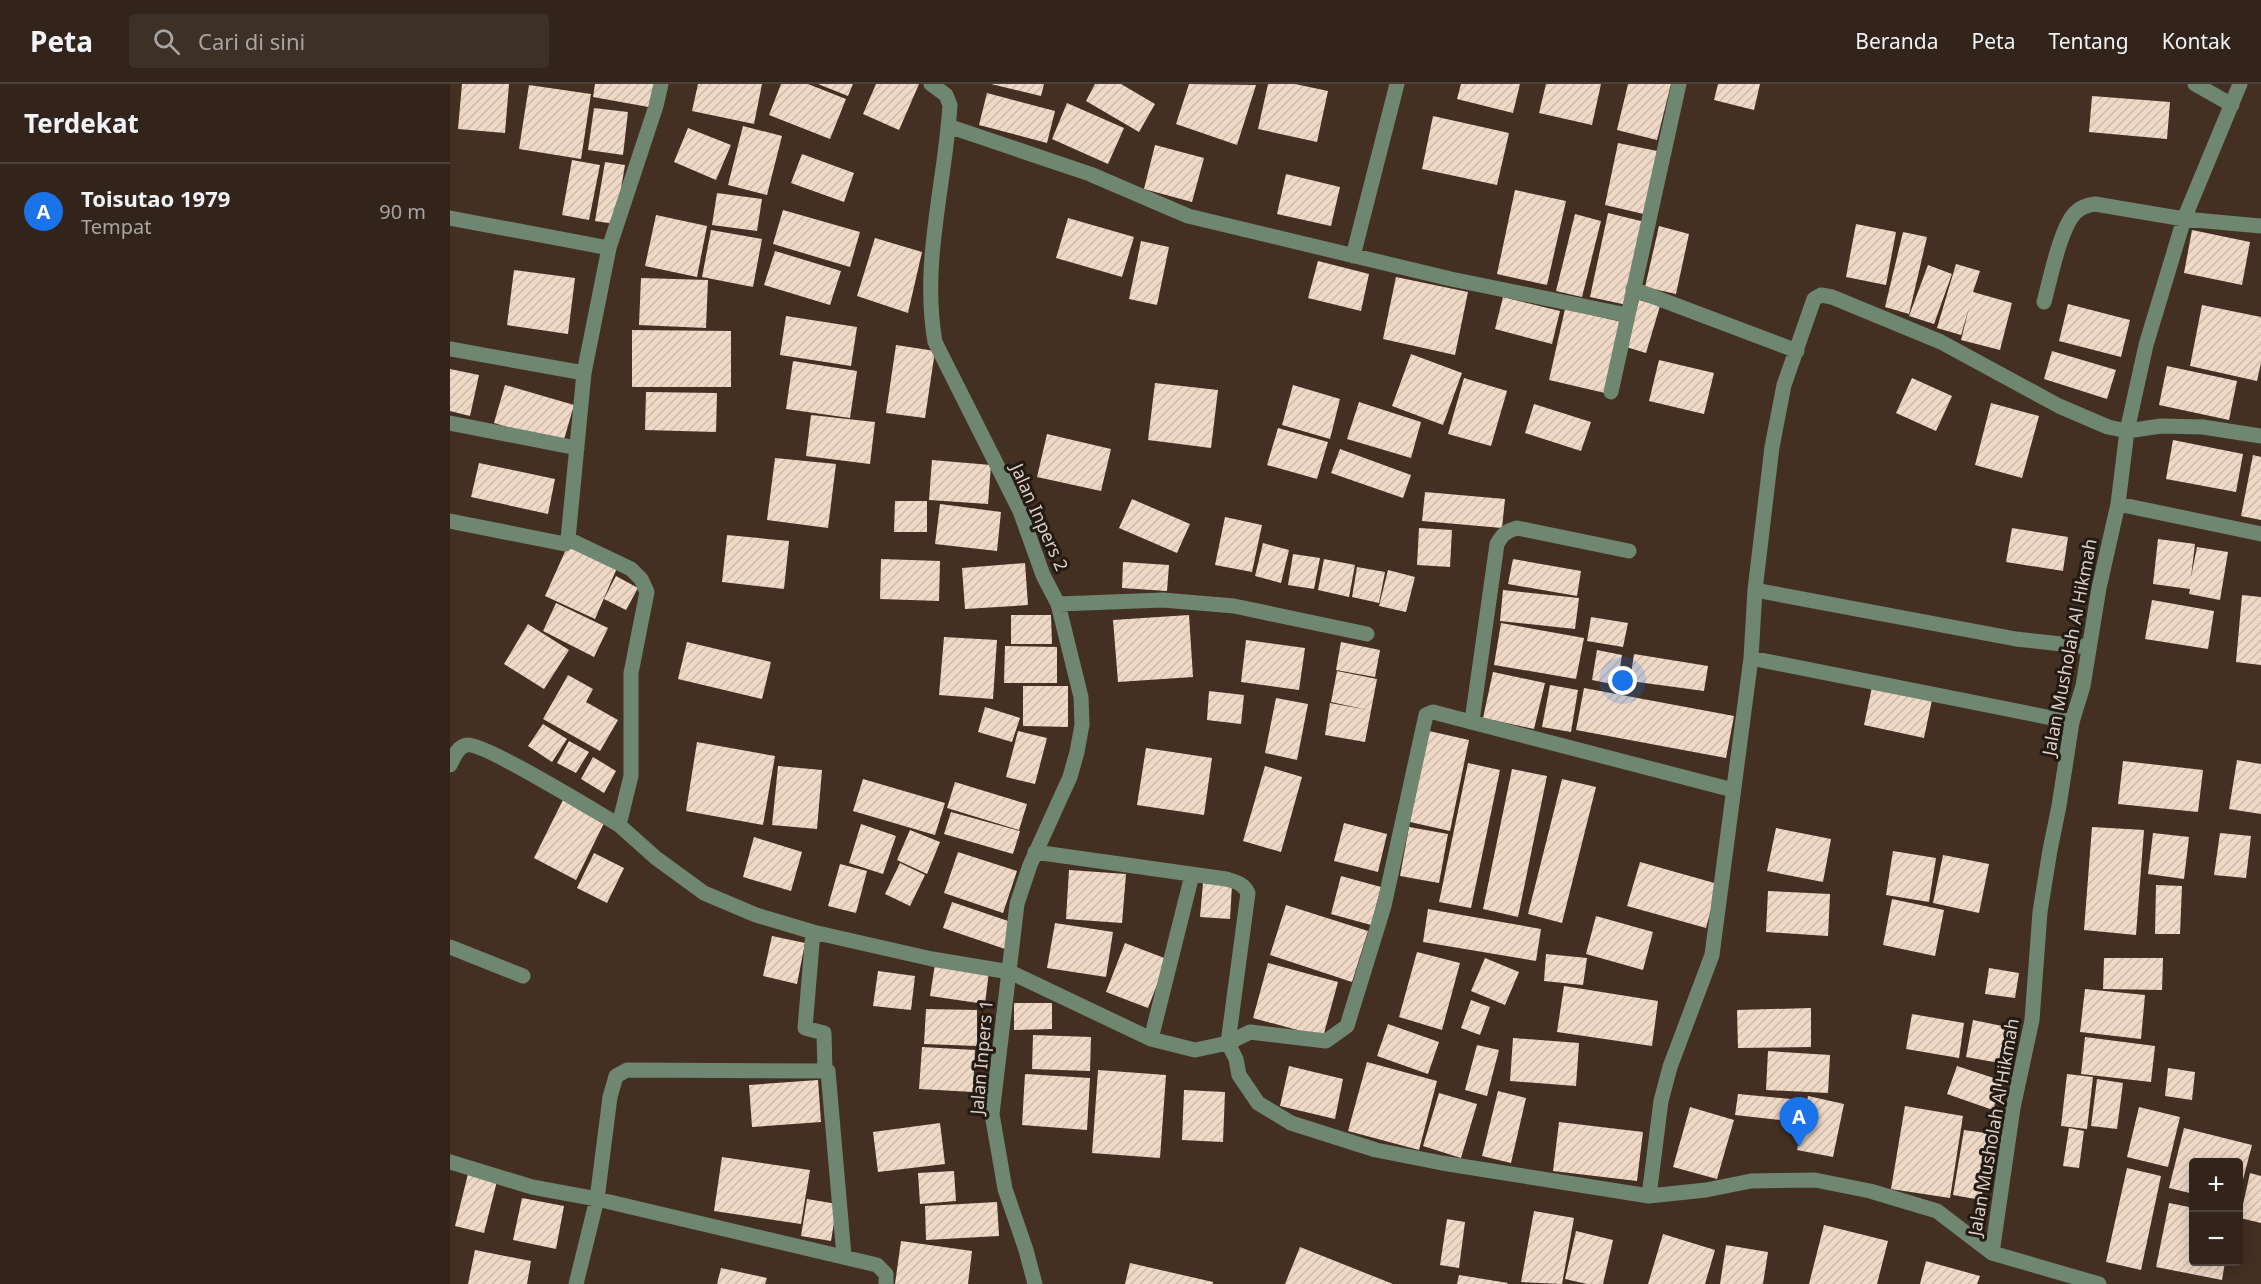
<!DOCTYPE html>
<html lang="id">
<head>
<meta charset="utf-8">
<style>
  :root { --surface:#32241a; --page:#3d3027; --text:#f1f3f6; --muted:#a8a4a2; --line:#4d4139; --accent:#1a73e8 }
  body { margin:0; font-family:"Noto Sans",sans-serif; background:var(--page); color:var(--text) }
  .controls { position:absolute; right:18px; bottom:18px; display:grid; overflow:hidden; border-radius:6px; box-shadow:0 3px 15px #0003 }
  .controls button { width:54px; height:54px; display:grid; place-items:center; padding:0; border:0; border-bottom:2px solid var(--line); background:var(--surface); color:var(--text); font:30px sans-serif }
  .you { position:absolute; left:1173px; top:597px; width:21px; height:21px; margin:-15px; border:4px solid #fff; border-radius:50%; background:#1a73e8; box-shadow:0 0 0 9px #1a73e833 }
  .badge { display:grid; place-items:center; width:39px; height:39px; border-radius:50%; background:var(--accent); color:#fff; font-size:20px; font-weight:700 }
  .pin { position:absolute; translate:-50% -50px; filter:drop-shadow(0 2px 3px #0008) }
  .pin::after { content:''; position:absolute; top:32px; width:21px; height:18px; background:inherit; clip-path:polygon(0 0,100% 0,50% 100%) }
  .list { margin:0; padding:0; list-style:none }
  h2 { display:flex; justify-content:space-between; align-items:center; height:78px; margin:0; padding:0 24px; font-size:26px }
  h2 small { font-size:20px; font-weight:400; color:var(--muted) }
  .list li { display:grid; grid-template-columns:39px 1fr auto; gap:18px; align-items:center; box-sizing:border-box; height:96px; padding:0 24px; border-top:2px solid var(--line) }
  .list b { display:block; font-size:22px; white-space:nowrap }
  .list p { margin:0; font-size:20px; white-space:nowrap; color:var(--muted) }
  .list em { font-size:20px; font-style:normal; color:var(--muted) }
  .icon { flex:none; width:33px; height:33px; fill:none; stroke:currentColor; stroke-width:2; stroke-linecap:round; stroke-linejoin:round }
  .map { position:relative; flex:none; width:1811px; height:1200px; overflow:hidden }
  header { display:flex; align-items:center; gap:36px; box-sizing:border-box; height:84px; padding:0 30px; background:var(--surface); border-bottom:2px solid var(--line) }
  header strong { font-size:28px }
  nav { display:flex; gap:33px; margin-inline-start:auto; font-size:21px }
  .search { width:420px; height:54px; background:var(--page); display:flex; align-items:center; gap:15px; box-sizing:border-box; padding:0 21px; border-radius:6px; color:var(--muted); font-size:22px }
  main { display:flex }
  aside { flex:1; background:var(--surface) }
  .map>svg:first-child { display:block }
</style>
</head>
<body>
<header>
<strong>Peta</strong>
<div class="search"><svg class="icon" aria-label="search" viewBox="0 0 24 24"><circle cx="10" cy="10" r="6"/><path d="M15 15l6 6"/></svg>Cari di sini</div>
<nav><a>Beranda</a><a>Peta</a><a>Tentang</a><a>Kontak</a></nav>
</header>
<main>
<aside>
<h2>Terdekat<small></small></h2>
<ul class="list">
<li><span class="badge">A</span><div><b>Toisutao 1979</b><p>Tempat</p></div><em>90 m</em></li>
</ul>
</aside>
<div class="map">
<svg width="1811" height="1200" viewBox="0 0 1811 1200">
  <defs>
    <pattern id="building-hatch" width="6" height="6" patternUnits="userSpaceOnUse" patternTransform="scale(1.5)"><rect width="6" height="6" fill="#efd9c6"/><path d="M-1 1l2-2M0 6l6-6M5 7l2-2" fill="none" stroke="#ccbaaa"/></pattern>
  </defs>
  <rect width="100%" height="100%" fill="#433023"/>
  <!-- building -->
  <path fill="url(#building-hatch)" d="M12,0H59L55,49L8,45Z
    M145,0H208L204,24L143,13Z
    M248,0H312L304,40L242,27Z
    M331,0H358L396,15L380,55L319,31Z
    M368,0H403L398,12Z
    M426,0H469L449,46L413,30Z
    M541,0H594L591,12Z
    M645,0H671L705,20L689,48L636,17Z
    M739,0L806,1L787,61L726,40Z
    M818,0H845L878,7L867,58L808,45Z
    M1011,0H1070L1063,29L1007,15Z
    M1096,0H1151L1142,41L1089,29Z
    M1178,0H1221L1207,56L1167,46Z
    M1268,0H1310L1304,26L1264,16Z
    M79,1L141,10L131,75L69,65Z
    M537,9L605,27L597,59L529,41Z
    M1642,12L1720,18L1717,55L1639,48Z
    M617,19L674,44L658,80L602,55Z
    M144,24L178,28L173,71L138,66Z
    M983,32L1059,49L1047,101L972,85Z
    M293,42L332,52L317,111L278,101Z
    M238,44L281,61L266,96L224,78Z
    M1168,59L1212,68L1198,131L1155,121Z
    M705,61L754,74L742,118L694,105Z
    M352,70L404,89L394,118L341,99Z
    M122,76L150,81L139,136L112,131Z
    M155,78L175,81L165,140L145,137Z
    M836,90L890,103L881,142L827,130Z
    M1065,106L1116,117L1097,201L1047,190Z
    M267,109L312,115L307,147L262,141Z
    M333,126L410,148L400,183L323,160Z
    M1158,129L1195,138L1177,221L1140,213Z
    M1125,130L1151,137L1132,213L1106,207Z
    M206,131L257,142L247,193L195,182Z
    M618,134L684,153L672,193L606,174Z
    M1406,140L1446,148L1436,201L1396,193Z
    M1209,142L1239,150L1226,210L1195,203Z
    M261,146L312,155L303,203L252,193Z
    M1742,146L1800,158L1792,201L1734,189Z
    M1453,148L1477,153L1459,230L1435,223Z
    M425,154L472,168L458,229L407,212Z
    M691,157L719,163L707,221L679,215Z
    M325,167L391,187L380,221L314,201Z
    M868,177L919,190L911,227L858,214Z
    M1506,180L1530,187L1523,208L1562,219L1550,266L1511,256L1519,224L1511,251L1487,244Z
    M1478,181L1502,190L1484,240L1459,232Z
    M64,186L125,194L118,250L57,241Z
    M946,193L1018,208L1005,271L933,255Z
    M191,194L258,196L256,244L189,241Z
    M1053,213L1110,227L1102,260L1045,245Z
    M1189,216L1210,222L1196,269L1176,263Z
    M1618,220L1680,236L1671,273L1609,257Z
    M1752,221L1811,233V279L1807,297L1740,282Z
    M1115,225L1172,238L1155,309L1099,296Z
    M336,232L407,243L401,282L330,271Z
    M182,246L281,247V303H182Z
    M446,261L485,267L475,334L436,329Z
    M1602,267L1666,286L1657,315L1594,295Z
    M961,270L1012,289L993,341L942,322Z
    M1209,276L1264,289L1254,330L1199,317Z
    M343,277L407,287L400,334L336,325Z
    M1717,282L1787,297L1779,336L1709,321Z
    M0,285L29,291L20,332L0,327Z
    M1014,294L1057,307L1041,362L998,350Z
    M1462,294L1502,312L1486,347L1446,329Z
    M705,299L768,306L761,364L698,356Z
    M55,301L124,321L113,359L44,339Z
    M843,301L890,315L880,355L832,341Z
    M196,308L267,309L266,348L195,346Z
    M909,318L971,338L961,374L897,355Z
    M1541,319L1589,332L1572,394L1525,381Z
    M1084,320L1141,338L1131,367L1075,349Z
    M361,331L425,338L420,380L356,372Z
    M828,344L878,358L867,395L817,381Z
    M597,350L661,365L651,407L587,393Z
    M1723,356L1793,370L1786,408L1716,395Z
    M890,365L961,391L953,414L881,389Z
    M1803,371L1811,373V436L1791,432Z
    M325,374L386,380L378,444L317,436Z
    M482,376L541,381L538,420L479,416Z
    M29,379L105,395L98,430L21,413Z
    M975,408L1055,415L1052,444L972,437Z
    M682,415L740,440L727,469L669,444Z
    M445,417H477V448H444Z
    M490,420L551,428L547,467L485,460Z
    M775,433L812,441L802,488L765,481Z
    M969,444L1002,446L1000,483L967,481Z
    M1562,444L1618,453L1613,487L1556,478Z
    M277,451L339,457L334,505L272,498Z
    M1708,455L1745,460L1741,493L1747,463L1778,468L1770,516L1739,510L1740,505L1703,500Z
    M813,459L839,466L831,499L805,492Z
    M118,461L167,484L145,535L95,512Z
    M843,470L870,474L864,505L838,501Z
    M431,475L490,477L489,517L430,515Z
    M874,475L905,481L899,513L868,506Z
    M1063,475L1131,487L1127,512L1058,500Z
    M673,478L719,481L717,507L672,504Z
    M575,479L578,521L515,525L512,484Z
    M907,483L935,488L929,519L902,513Z
    M938,486L965,493L956,528L929,522Z
    M166,492L188,504L176,526L154,515Z
    M1053,506L1129,514L1125,545L1050,537Z
    M1792,511L1811,513V581L1786,578Z
    M1702,516L1764,527L1758,565L1695,555Z
    M106,519L158,544L144,573L93,547Z
    M561,531H601L602,560H561Z
    M739,531L743,593L668,598L663,536Z
    M1141,533L1178,539L1173,563L1137,557Z
    M1051,539L1134,554L1126,595L1044,581Z
    M78,540L119,566L94,605L54,580Z
    M494,553L547,556L543,615L489,611Z
    M796,556L855,564L849,606L791,598Z
    M237,558L321,578L312,615L228,595Z
    M891,558L930,566L925,593L886,586Z
    M555,562L607,563V599H554Z
    M1147,566L1172,571L1167,601L1142,596Z
    M1184,570L1258,582L1254,607L1180,597Z
    M887,587L927,595L915,658L875,651L880,619L918,626L881,618Z
    M1043,588L1095,599L1084,645L1033,634Z
    M118,591L143,605L136,618L168,636L150,667L93,635Z
    M1100,601L1128,606L1121,648L1092,643Z
    M573,602H618V643L573,642Z
    M1422,603L1482,616L1474,654L1414,641Z
    M1134,604L1284,632L1276,674L1126,646Z
    M759,607L794,611L791,640L757,636Z
    M826,614L858,620L847,676L815,669Z
    M535,623L570,634L562,658L528,648Z
    M93,640L117,655L102,678L78,662Z
    M568,647L597,654L585,700L556,693Z
    M979,647L1019,656L1000,747L960,738Z
    M119,657L139,668L126,689L107,679Z
    M247,658L325,672L313,741L236,727Z
    M696,664L762,674L754,731L687,721Z
    M143,673L166,687L154,709L131,695Z
    M1787,676L1811,680V730L1779,725Z
    M1673,677L1753,686L1748,728L1668,720Z
    M1018,679L1050,686L1021,824L989,818Z
    M328,682L372,686L367,745L322,741Z
    M815,682L852,693L831,768L793,757Z
    M1062,685L1097,692L1068,833L1033,825Z
    M413,695L495,719L485,751L403,727Z
    M1112,695L1146,703L1112,839L1078,830Z
    M505,698L577,720L569,746L497,724Z
    M114,714L156,735L126,796L84,774Z
    M501,728L570,747L563,770L494,750Z
    M894,739L937,750L928,788L884,777Z
    M411,740L446,752L433,790L399,779Z
    M959,743L998,750L989,799L950,792Z
    M1642,743L1694,746L1686,851L1634,846Z
    M1326,744L1381,755L1373,798L1317,787Z
    M460,746L490,758L477,790L447,776Z
    M1703,749L1739,753L1734,795L1698,790Z
    M1770,749L1801,752L1796,794L1764,791Z
    M304,753L352,768L341,807L293,793Z
    M1443,767L1486,774L1479,818L1436,811Z
    M508,768L567,787L553,829L494,809Z
    M144,769L174,784L157,819L127,804Z
    M1493,771L1539,780L1529,829L1483,819Z
    M1190,778L1268,800L1256,844L1177,822Z
    M450,779L475,791L460,822L435,810Z
    M390,780L417,787L406,829L378,822Z
    M619,786L676,790L672,839L616,835Z
    M891,792L931,803L921,841L881,830Z
    M753,799L782,801L780,835L750,833Z
    M1706,801L1732,802L1730,850H1705Z
    M1318,807L1380,810L1378,852L1316,848Z
    M1442,815L1494,826L1485,872L1433,861Z
    M502,818L564,839L555,865L493,844Z
    M836,821L918,847L902,898L820,871Z
    M978,825L1091,845L1086,877L973,858Z
    M1146,832L1203,848L1193,886L1136,870Z
    M605,839L663,848L656,893L597,884Z
    M322,852L355,859L347,900L313,892Z
    M675,859L717,875L698,924L656,908Z
    M967,868L1010,879L992,946L949,933Z
    M1096,870L1137,874L1133,901L1094,897Z
    M1035,874L1069,888L1055,921L1021,907Z
    M1654,874H1713L1712,906L1653,905Z
    M818,879L888,898L873,953L803,934Z
    M485,880L539,887L535,920L480,912Z
    M1539,884L1569,889L1565,914L1535,910Z
    M428,887L465,892L461,926L423,922Z
    M1114,902L1208,917L1202,962L1107,948Z
    M1635,905L1695,911L1691,955L1630,948Z
    M1021,916L1040,923L1030,951L1011,944Z
    M564,919H602V945L564,946Z
    M1361,924V963L1288,964L1287,926Z
    M476,925L527,926V962L474,960Z
    M1462,930L1514,939L1509,974L1456,965Z
    M1523,936L1562,944L1555,980L1516,973Z
    M938,940L989,958L978,990L927,972Z
    M583,951L641,953L640,987L582,985Z
    M1635,953L1705,962L1701,998L1631,990Z
    M1063,954L1129,959L1126,1002L1060,997Z
    M1027,961L1049,966L1037,1012L1015,1006Z
    M472,963L525,966L523,1008L469,1005Z
    M1318,967L1380,971L1378,1009L1316,1006Z
    M917,978L987,997L969,1066L898,1047Z
    M839,982L893,995L885,1035L830,1022Z
    M1507,982L1553,997L1543,1026L1497,1010Z
    M1718,984L1745,988L1742,1016L1715,1012Z
    M648,986L716,991L710,1074L642,1069Z
    M575,990L640,994L637,1046L572,1041Z
    M1617,990L1643,993L1637,1045L1611,1042Z
    M1647,995L1673,999L1667,1045L1641,1042Z
    M368,996L371,1038L302,1043L299,1001Z
    M734,1006L775,1008L773,1058L732,1056Z
    M1048,1007L1076,1014L1061,1079L1032,1072Z
    M989,1009L1027,1020L1011,1074L973,1062Z
    M1288,1010L1351,1016L1349,1038L1285,1031Z
    M1358,1012L1394,1020L1383,1073L1347,1066Z
    M1455,1022L1513,1032L1500,1114L1441,1105Z
    M1240,1023L1284,1036L1267,1095L1223,1083Z
    M1689,1023L1730,1033L1718,1083L1677,1073Z
    M1109,1038L1193,1048L1187,1097L1103,1087Z
    M490,1039L495,1080L428,1088L423,1048Z
    M1619,1044L1634,1047L1629,1084L1613,1082Z
    M1734,1044L1802,1061L1789,1111L1788,1078H1744V1110L1719,1104Z
    M1514,1046L1542,1050L1531,1116L1503,1111Z
    M272,1073L360,1086L351,1140L264,1127Z
    M1677,1084L1711,1092L1691,1186L1656,1178Z
    M504,1087L506,1117L470,1120L468,1089Z
    M1800,1089L1811,1092V1139L1790,1134Z
    M18,1090L47,1097L34,1149L5,1142Z
    M72,1114L114,1122L106,1165L63,1156Z
    M357,1115L387,1120L381,1157L351,1152Z
    M547,1118L549,1152L476,1156L475,1122Z
    M1719,1119L1744,1124V1178H1775L1772,1196L1706,1183Z
    M1084,1127L1124,1134L1112,1200L1071,1198Z
    M997,1135L1015,1138L1009,1184L990,1181Z
    M1374,1141L1438,1157L1427,1200H1359Z
    M1126,1147L1163,1156L1153,1200H1137L1115,1195Z
    M1213,1150L1265,1166L1255,1200H1198Z
    M451,1157L522,1167L518,1200H445Z
    M1276,1161L1318,1168L1313,1200H1270Z
    M850,1163L943,1200H835Z
    M25,1166L81,1177L77,1200H18Z
    M1476,1177L1530,1192L1527,1200H1470Z
    M680,1179L763,1198V1200H675Z
    M271,1184L317,1194L315,1200H267Z
    M1009,1191L1058,1199L1057,1200H1007Z"/>
  <g fill="none" stroke-linecap="round" stroke-linejoin="round">
    <!-- minor -->
    <path stroke="#6f8670" stroke-width="15" d="M481,0L496,11L500,21C495,101 471,178 485,258L570,427L593,491L608,520L631,613L632,641L627,668L620,693L580,781L567,820L542,1030L555,1105L576,1166L585,1200
      M1745,0L1782,21
      M498,42L640,90L738,132L1001,195L1177,231
      M0,134L159,164
      M903,172L947,0
      M1183,205L1347,267
      M1594,218C1600,196 1610,146 1624,130C1630,123 1637,121 1645,120L1734,135L1811,142
      M0,265L134,289
      M1161,308L1229,0
      M0,339L127,364
      M1668,420L1811,450
      M0,437L115,460L118,455L181,485L191,495L197,508L181,589V692L169,741L206,774L254,809L306,831L363,848L482,875L560,888L701,955L745,966L778,959L786,975L789,991L808,1019L841,1039L926,1066L992,1079L1199,1112L1256,1106L1301,1097L1365,1096L1420,1107L1487,1127L1542,1169L1649,1200
      M118,455L134,289L159,164L206,22L211,0
      M1305,506L1566,555L1638,563
      M608,520L713,516L784,522L917,550
      M1301,574L1622,638
      M1022,637L1047,460C1052,451 1056,447 1067,444L1179,467
      M0,681C4,673 8,662 17,661C33,658 148,729 169,741
      M585,768L776,795C786,798 793,799 798,809L778,959
      M363,848L355,944L374,949L375,987H378L394,1172
      M0,863L73,892
      M701,955L742,791
      M778,959L800,948L876,957L897,942L934,822L976,631L983,628L1283,706
      M0,1078L82,1103L147,1115L427,1181L436,1190V1200
      M1199,1112L1211,1017L1220,983L1262,871L1301,574L1305,506L1322,363L1334,301L1364,215L1371,211L1382,213L1491,258L1609,322L1658,343L1677,347L1711,342L1753,343L1811,352
      M1542,1169L1563,1024L1582,936L1590,828L1600,766L1609,722L1622,638L1633,602L1649,504L1668,420L1677,347L1696,261L1734,135L1790,0
      M126,1200L147,1115L160,1013L166,992L177,986L375,987"/>
  </g>
  <g text-anchor="middle" dominant-baseline="central" stroke-width="6" stroke-linejoin="round" paint-order="stroke">
    <!-- street labels -->
    <g font-size="18" fill="#ddd0c8" stroke="#231a14">
      <text transform="translate(590 433) rotate(66)">Jalan Inpers 2</text>
      <text transform="translate(1619 563) rotate(-79)">Jalan Musholah Al Hikmah</text>
      <text transform="translate(531 973) rotate(-85)">Jalan Inpers 1</text>
      <text transform="translate(1543 1043) rotate(-80)">Jalan Musholah Al Hikmah</text>
    </g>
  </g>
</svg>
<div class="controls">
<button>+</button>
<button>−</button>
</div>
<div class="you"></div>
<div class="pin badge" style="left:1349px;top:1063px">A</div>
</div>
</main>
</body>
</html>
